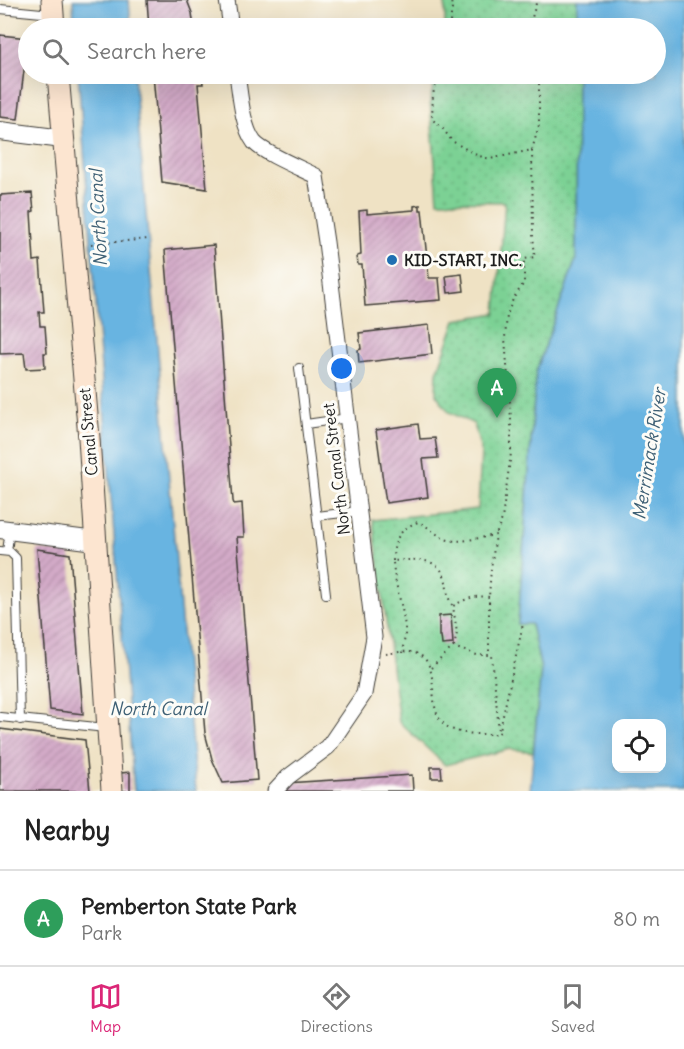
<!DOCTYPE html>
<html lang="en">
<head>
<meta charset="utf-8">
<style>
  :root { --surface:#fff; --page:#f6f6f6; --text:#222; --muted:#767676; --line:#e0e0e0; --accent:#db2777 }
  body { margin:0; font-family:Delius,sans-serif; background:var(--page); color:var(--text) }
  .controls { position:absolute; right:18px; bottom:18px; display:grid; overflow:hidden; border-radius:12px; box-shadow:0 6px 24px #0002 }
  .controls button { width:54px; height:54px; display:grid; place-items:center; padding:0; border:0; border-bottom:2px solid var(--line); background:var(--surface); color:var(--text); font:30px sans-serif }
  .you { position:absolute; left:342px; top:369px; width:21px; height:21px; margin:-15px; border:4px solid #fff; border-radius:50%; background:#1a73e8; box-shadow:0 0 0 9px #1a73e833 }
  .badge { display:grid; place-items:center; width:39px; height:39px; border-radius:50%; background:var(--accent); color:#fff; font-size:20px; font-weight:700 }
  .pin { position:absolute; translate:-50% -50px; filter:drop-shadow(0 2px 3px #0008) }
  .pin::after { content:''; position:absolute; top:32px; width:21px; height:18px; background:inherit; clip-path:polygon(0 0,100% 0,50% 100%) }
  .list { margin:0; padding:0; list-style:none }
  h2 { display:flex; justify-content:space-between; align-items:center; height:78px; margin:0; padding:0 24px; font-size:26px }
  h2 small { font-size:20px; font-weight:400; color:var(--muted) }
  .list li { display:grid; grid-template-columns:39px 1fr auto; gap:18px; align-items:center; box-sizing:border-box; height:96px; padding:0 24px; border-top:2px solid var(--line) }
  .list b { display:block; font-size:22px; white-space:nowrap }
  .list p { margin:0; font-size:20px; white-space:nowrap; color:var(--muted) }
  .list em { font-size:20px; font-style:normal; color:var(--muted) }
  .icon { flex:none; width:33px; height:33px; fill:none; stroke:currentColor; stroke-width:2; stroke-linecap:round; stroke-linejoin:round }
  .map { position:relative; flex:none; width:684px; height:791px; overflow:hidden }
  .search { position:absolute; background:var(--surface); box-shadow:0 6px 24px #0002; left:18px; right:18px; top:18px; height:66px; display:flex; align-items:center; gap:15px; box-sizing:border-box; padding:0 21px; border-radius:33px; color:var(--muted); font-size:22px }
  .sheet { height:174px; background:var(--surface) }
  nav { display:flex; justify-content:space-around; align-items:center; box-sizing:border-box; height:84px; border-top:2px solid var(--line); background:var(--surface); font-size:16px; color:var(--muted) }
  nav a { display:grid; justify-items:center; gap:3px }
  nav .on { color:var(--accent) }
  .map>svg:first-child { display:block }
</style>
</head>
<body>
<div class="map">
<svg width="684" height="791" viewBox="0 0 684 791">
  <defs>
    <pattern id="grass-dots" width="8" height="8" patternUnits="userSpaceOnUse" patternTransform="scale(1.5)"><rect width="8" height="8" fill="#7cd194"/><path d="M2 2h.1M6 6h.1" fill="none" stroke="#6bb37f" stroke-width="1.8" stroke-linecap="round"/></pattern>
    <pattern id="building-hatch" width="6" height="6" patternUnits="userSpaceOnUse" patternTransform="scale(1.5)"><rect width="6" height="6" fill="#d3aac8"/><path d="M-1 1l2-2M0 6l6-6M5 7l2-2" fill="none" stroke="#b592ab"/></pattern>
  </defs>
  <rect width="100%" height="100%" fill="#fdfcf7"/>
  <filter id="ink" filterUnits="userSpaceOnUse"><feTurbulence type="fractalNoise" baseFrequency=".0167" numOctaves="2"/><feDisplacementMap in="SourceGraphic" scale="12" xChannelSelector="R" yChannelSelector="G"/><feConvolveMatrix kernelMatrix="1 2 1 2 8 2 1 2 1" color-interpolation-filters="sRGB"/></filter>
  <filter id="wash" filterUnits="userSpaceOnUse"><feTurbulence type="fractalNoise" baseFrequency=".008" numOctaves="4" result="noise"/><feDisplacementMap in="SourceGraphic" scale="24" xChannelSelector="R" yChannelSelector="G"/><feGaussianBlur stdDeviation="1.35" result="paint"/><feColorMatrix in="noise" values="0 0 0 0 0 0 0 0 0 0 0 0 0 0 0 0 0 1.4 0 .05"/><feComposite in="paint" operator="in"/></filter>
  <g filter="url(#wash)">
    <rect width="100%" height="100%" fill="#efe2c4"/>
    <!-- grass -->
    <path fill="url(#grass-dots)" stroke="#4c7658" stroke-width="1.5" d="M445,0H577V28H445Z
      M437,74H577L576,259L536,372L518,624H531L541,669L533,752L510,749L445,765L399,722L373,520L478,509L481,451L474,424L449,412L436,394L437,373L456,320L496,313L505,202L438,201L430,99Z"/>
    <!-- water -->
    <path fill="#68b4e1" stroke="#42687e" stroke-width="1.5" fill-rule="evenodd" d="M73,0H129L131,28H74Z
      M577,0H684V791H530L541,669L531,624H518L536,372L576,259L577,74H656V28H577ZM616,724H662V768H616Z
      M78,74H134L196,791H134Z"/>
    <g id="blocks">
      <!-- building -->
      <path fill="url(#building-hatch)" d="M147,0H187L192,13L194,28H149Z
        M0,35L28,38L18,119L0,117Z
        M153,74H202L203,84H198L207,189L162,182Z
        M32,193L34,211L31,212L34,261L40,260L44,312H39L40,326H45L47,353H44L45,368L26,369L24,353L0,354V195Z
        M420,205V210H422L429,278H439L441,300L365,306L362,265H358L357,256L361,255L359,211L367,210V214L414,210V206Z
        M214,245L233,501L234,504L242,503L244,537H237L257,780L223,783L212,759L205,733L165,250Z
        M462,274L464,291L448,293L446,276Z
        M429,325L432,354L359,363L358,350L361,349L359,333Z
        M418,424L420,439L435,438L438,458L423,459L428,497L386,503L376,430Z
        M37,549L70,554L83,714L50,710Z
        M451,615L453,644L442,645L441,636H439V616Z
        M0,729L85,740L90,791H0Z
        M431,767H441L442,778H431Z
        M130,772V791H122L121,773Z
        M412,775L413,791H286V783Z"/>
    </g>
  </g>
  <g filter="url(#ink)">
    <use href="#blocks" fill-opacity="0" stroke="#3c3a35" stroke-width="1.5"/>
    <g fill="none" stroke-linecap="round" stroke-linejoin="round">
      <defs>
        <path id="service" d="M0,9L52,14
          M299,368L326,594
          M306,424L348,418
          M317,516L359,511
          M0,551L10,552L16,558L20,720
          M7,551L10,530
          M0,717L106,728"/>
        <path id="minor" d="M227,0L231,28
          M237,74C240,93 242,126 254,142C263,153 302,169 316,176L326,242L374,637L364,694L328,747L288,777L275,791"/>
        <path id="tertiary" d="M0,131L63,139
          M0,529L96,541"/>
        <path id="secondary" d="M52,0L54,28
          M58,74L89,438L112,791"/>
      </defs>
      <!-- service casing -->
      <use href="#service" stroke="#3c3a35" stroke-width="10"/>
      <!-- minor casing -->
      <use href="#minor" stroke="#3c3a35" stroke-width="17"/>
      <!-- tertiary casing -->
      <use href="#tertiary" stroke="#3c3a35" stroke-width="20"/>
      <!-- secondary casing -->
      <use href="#secondary" stroke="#3c3a35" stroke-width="23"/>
      <!-- path -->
      <path stroke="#3c3a35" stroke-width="2" stroke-dasharray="1.5 4.5" stroke-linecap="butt" d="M449,28L452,9L451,0
        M529,28L537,0
        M439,74L433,94L432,119L443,129L452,141L476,155L490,159L532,150L533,235L535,257L524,259V283L513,299L507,315L505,338L511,419V453L502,519L496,535
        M532,150L539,125V74
        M91,244L149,239
        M393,561C393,541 399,529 418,522C428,526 434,533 443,538C456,545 481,537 496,535L491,568L489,597
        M454,647L457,633L453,606C465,599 475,595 489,597V655
        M402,653C403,645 406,636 405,628C403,605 394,584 393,561C410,560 438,555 445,578C448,588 446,597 453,606
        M386,654C393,653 402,651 410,652C446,657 423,706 444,724C456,736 483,734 499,734L523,624
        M431,668L453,647L477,655H492L499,732"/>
      <!-- service -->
      <use href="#service" stroke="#fff" stroke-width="8"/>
      <!-- minor -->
      <use href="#minor" stroke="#fff" stroke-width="15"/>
      <!-- tertiary -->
      <use href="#tertiary" stroke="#fff" stroke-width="18"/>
      <!-- secondary -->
      <use href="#secondary" stroke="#fce5d0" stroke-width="21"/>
    </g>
  </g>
  <!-- markers -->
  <circle fill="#1f6fb2" stroke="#fdfcf7" stroke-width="2" cx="392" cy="260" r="6"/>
  <g text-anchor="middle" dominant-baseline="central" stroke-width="6" stroke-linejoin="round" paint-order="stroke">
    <!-- poi labels -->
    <g font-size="16" font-weight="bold" fill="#1c1c1c" stroke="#fdfcf7" text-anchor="start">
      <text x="404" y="260">KID-START, INC.</text>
    </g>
    <!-- street labels -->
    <g font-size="16" fill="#1c1c1c" stroke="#fdfcf7">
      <text transform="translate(88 432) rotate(-95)">Canal Street</text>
      <text transform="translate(336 469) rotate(-97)">North Canal Street</text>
    </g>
    <!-- water labels -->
    <g font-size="18" font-style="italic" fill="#3e6075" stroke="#fdfcf7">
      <text transform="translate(98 218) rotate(-93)">North Canal</text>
      <text transform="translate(649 454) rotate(-81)">Merrimack River</text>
      <text x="158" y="708">North Canal</text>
    </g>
  </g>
</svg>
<div class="controls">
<button><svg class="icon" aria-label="locate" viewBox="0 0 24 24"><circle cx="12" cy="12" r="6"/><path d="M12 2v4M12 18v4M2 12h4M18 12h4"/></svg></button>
</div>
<div class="you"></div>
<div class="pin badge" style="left:497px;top:418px;background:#2e9e5b">A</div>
<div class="search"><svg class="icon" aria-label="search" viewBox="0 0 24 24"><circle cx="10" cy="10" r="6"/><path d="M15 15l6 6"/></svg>Search here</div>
</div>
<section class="sheet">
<h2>Nearby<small></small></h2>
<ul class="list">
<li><span class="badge" style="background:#2e9e5b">A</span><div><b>Pemberton State Park</b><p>Park</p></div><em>80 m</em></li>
</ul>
</section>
<nav>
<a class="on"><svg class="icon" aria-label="map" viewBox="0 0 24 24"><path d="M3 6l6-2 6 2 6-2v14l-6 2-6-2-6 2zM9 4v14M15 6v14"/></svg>Map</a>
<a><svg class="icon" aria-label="directions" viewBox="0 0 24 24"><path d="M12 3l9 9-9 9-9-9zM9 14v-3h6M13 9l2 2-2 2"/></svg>Directions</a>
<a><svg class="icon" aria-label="saved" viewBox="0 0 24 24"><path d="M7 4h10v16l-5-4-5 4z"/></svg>Saved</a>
</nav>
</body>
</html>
